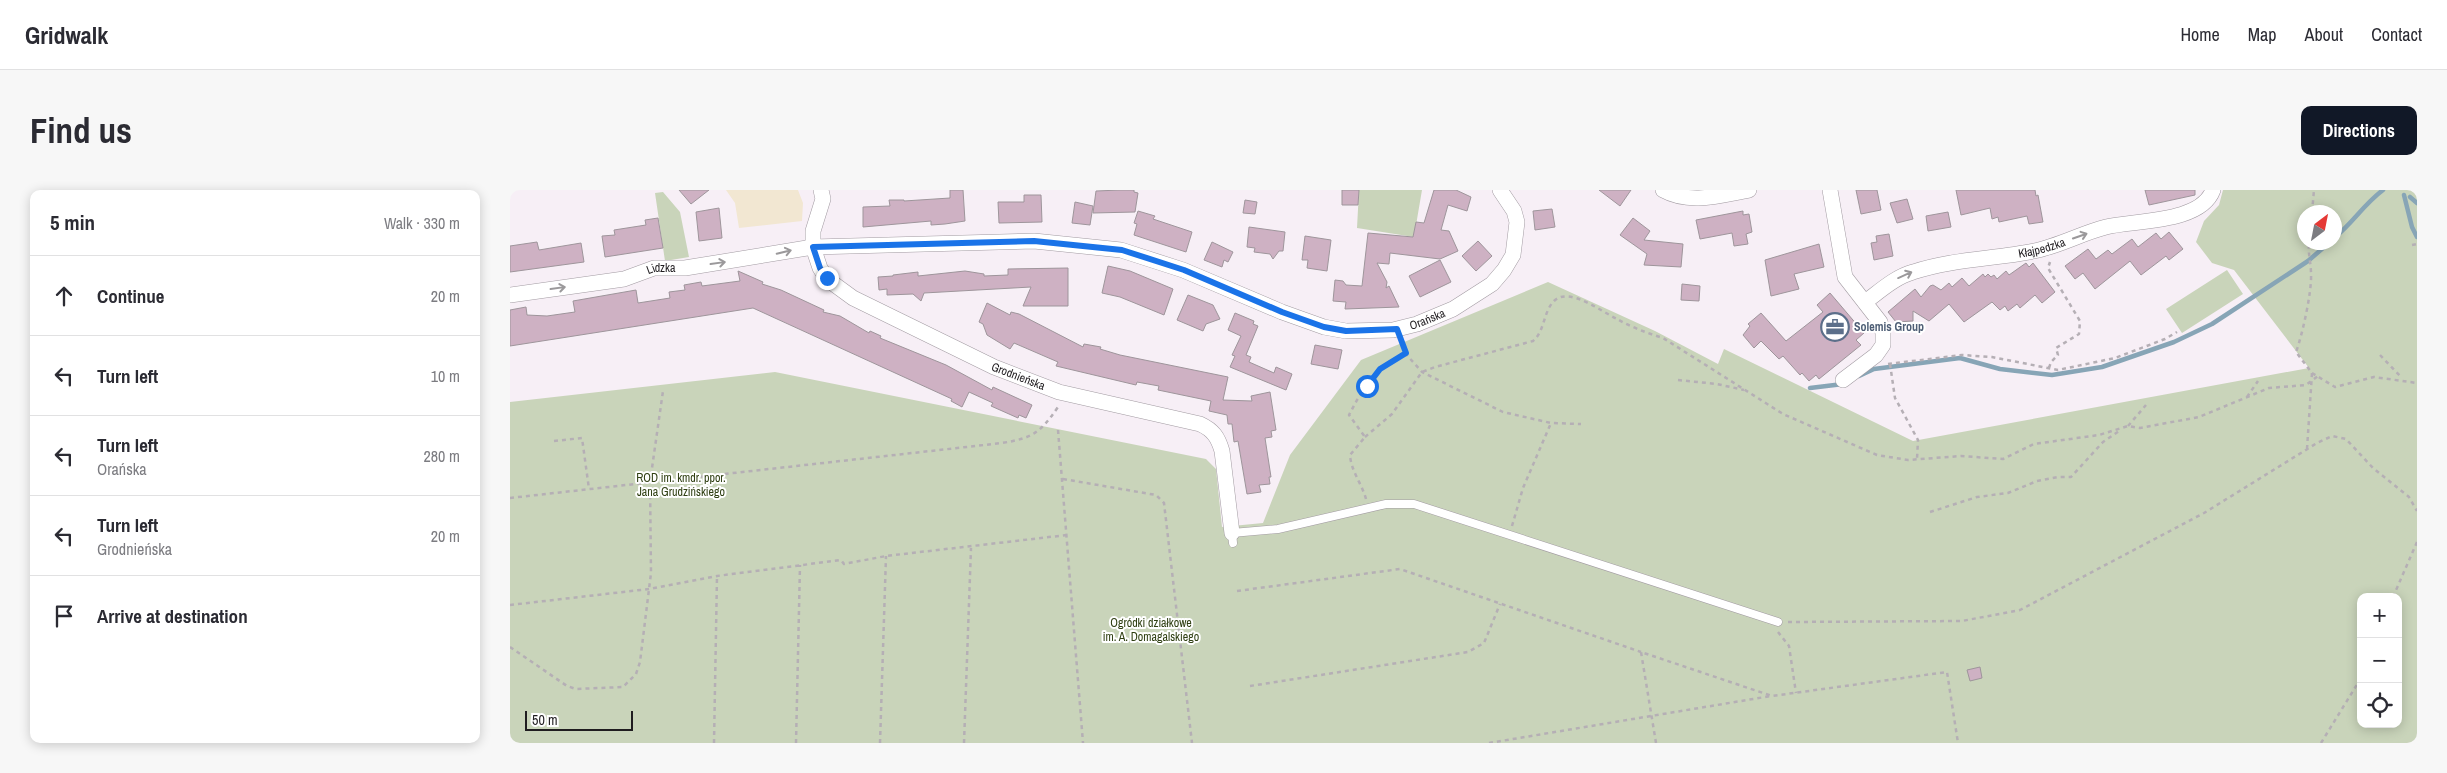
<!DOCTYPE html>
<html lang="en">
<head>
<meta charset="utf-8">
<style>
  :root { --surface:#fff; --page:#f7f7f7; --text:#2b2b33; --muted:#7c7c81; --line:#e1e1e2; --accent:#111827 }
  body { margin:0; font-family:"Archivo Narrow",sans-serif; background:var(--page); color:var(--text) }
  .controls { position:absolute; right:15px; bottom:15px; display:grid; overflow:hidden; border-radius:10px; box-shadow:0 2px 12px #0003 }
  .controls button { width:45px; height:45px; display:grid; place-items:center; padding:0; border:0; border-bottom:1px solid var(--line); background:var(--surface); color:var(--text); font:25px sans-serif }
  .compass { position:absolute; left:1787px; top:15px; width:45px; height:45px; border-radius:50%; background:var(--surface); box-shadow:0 2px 12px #0003; rotate:32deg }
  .scale { position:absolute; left:15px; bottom:12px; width:108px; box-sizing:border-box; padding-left:5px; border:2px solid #201d20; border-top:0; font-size:14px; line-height:18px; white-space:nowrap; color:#201d20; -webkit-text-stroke:4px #fff; paint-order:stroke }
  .stop { position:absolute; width:15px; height:15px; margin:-11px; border:4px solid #1a73e8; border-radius:50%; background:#fff }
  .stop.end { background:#1a73e8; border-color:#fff; box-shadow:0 1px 5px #0008 }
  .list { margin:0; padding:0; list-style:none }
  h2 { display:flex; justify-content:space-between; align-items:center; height:65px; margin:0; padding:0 20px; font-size:21px }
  h2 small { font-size:16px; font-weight:400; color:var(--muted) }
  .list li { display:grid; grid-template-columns:32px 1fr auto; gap:15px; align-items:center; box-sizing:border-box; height:80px; padding:0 20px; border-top:1px solid var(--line) }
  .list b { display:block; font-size:19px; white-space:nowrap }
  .list p { margin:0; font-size:16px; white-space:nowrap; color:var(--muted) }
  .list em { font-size:16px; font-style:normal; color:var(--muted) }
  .icon { flex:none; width:28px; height:28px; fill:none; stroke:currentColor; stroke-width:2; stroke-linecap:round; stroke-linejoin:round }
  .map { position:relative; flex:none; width:1907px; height:553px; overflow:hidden; border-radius:10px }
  header { display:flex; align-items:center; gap:30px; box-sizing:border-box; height:70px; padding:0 25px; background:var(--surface); border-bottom:1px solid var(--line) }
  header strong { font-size:24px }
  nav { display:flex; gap:28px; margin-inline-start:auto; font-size:18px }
  .intro { display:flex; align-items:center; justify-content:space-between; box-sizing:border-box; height:120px; padding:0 30px }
  h1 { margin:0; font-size:35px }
  .button { padding:12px 22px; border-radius:10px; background:var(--accent); color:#fff; font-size:18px; font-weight:700 }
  main { display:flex; gap:30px; padding:0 30px }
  aside { flex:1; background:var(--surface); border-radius:10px; box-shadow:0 2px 12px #0003 }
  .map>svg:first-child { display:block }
</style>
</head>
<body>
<header>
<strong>Gridwalk</strong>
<nav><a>Home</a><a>Map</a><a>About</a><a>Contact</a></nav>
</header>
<div class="intro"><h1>Find us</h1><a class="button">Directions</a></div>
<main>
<aside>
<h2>5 min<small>Walk · 330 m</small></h2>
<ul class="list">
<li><svg class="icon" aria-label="ahead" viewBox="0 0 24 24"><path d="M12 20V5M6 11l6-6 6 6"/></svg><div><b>Continue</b></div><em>20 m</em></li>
<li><svg class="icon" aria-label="left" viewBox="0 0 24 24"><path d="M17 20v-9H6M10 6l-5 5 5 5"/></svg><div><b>Turn left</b></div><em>10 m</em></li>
<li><svg class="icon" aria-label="left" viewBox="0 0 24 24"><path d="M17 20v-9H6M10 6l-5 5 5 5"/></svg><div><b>Turn left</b><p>Orańska</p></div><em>280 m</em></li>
<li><svg class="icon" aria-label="left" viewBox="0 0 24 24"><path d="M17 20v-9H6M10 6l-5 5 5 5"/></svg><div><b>Turn left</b><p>Grodnieńska</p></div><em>20 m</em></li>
<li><svg class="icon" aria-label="arrive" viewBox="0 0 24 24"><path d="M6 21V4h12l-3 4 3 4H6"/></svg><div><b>Arrive at destination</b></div></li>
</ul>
</aside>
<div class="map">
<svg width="1907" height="553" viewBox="0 0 1907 553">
  <rect width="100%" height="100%" fill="#f7eff6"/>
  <!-- commercial -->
  <path fill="#f2e7d2" d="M216,0H288L293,13L292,31L229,38L225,13Z"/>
  <!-- green -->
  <path fill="#c9d4ba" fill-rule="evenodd" d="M849,0H912L904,47L847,38Z
    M1713,0H1907V553H0V212L265,182L696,269L706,279L712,337L753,333L780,265L851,170L1038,92L1145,141L1208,174L1214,159L1403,251L1799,178L1724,80L1702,73L1686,52L1694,31L1709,15ZM1794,22H1824V52H1794ZM1851,407H1888V534H1851Z
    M153,2L170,22L179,67L155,71L145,3Z
    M1717,80L1733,104L1672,143L1656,119Z"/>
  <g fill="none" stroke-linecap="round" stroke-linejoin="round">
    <!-- stream -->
    <path stroke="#87a5b6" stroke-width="4.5" d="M1894,5L1902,37L1907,47
      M1900,7L1907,13
      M1824,48C1843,33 1853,15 1873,0
      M1349,186L1364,179L1450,168L1490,179L1542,185L1592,177L1664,152L1702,134L1798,71L1820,52
      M1300,198L1333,194"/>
  </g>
  <!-- building -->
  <path fill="#ceb1c3" stroke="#9e959b" d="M169,0H199L181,14Z
    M440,0H453L455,31L435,34L421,35V31L353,37V17L380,16L379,10H394V11L440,8Z
    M610,0H624V2L628,3L625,22L583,23L586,1Z
    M832,0H849L848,15H832Z
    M924,0H946L961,7L957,21L938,15L931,40L939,41L948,61L930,69L880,63L879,74L867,73L877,92L876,98L879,96L889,117L835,119L836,112L823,111L825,90L833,91L836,95L852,96L858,43L903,47L906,32L914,33Z
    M1089,0H1121L1110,16Z
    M1346,0H1367L1371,20L1351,24Z
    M1446,0H1525L1526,6L1528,5L1533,32L1519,34L1517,26L1489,32L1488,27L1482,29L1480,18L1451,25Z
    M1635,0H1685V5L1639,15Z
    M514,5H531L532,32L489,33L488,12H514Z
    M1397,9L1403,29L1387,33L1380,13Z
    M735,10L747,12L745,24L733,23Z
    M565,12L583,16L580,35L562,33Z
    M209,18L212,48L189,51L186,22Z
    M1042,19L1045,37L1025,40L1023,21Z
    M628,21L645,26L643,29L682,42L676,62L624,45L627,34L624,33Z
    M1233,21V25L1239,24L1242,42L1236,44L1238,54L1224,56L1222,43L1190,49L1186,30Z
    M1438,22L1441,37L1418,41L1416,26Z
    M148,28L153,58L95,67L92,46L105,45L104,40L136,35L135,30Z
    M1123,28L1140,41L1134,50L1173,54L1171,77L1134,75L1137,64L1110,45Z
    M739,37L775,42L773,61H769L763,69L760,64L744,62L745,58L737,57Z
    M1659,42L1673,59L1659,70L1656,66L1631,85L1620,71L1585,99L1573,83L1565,89L1555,76L1578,59L1586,69L1598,60L1602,64L1622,49L1628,57L1646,43L1651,49Z
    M1379,44L1383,66L1364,70L1361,53L1367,52L1366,46Z
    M795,46L821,50L817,81L797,78L798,70H792Z
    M968,51L982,66L966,81L952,66Z
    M27,52L29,60L71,53L74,72L0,82V56Z
    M702,52L723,62L718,72L714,70L712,77L694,70Z
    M1309,54L1314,77L1284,84L1289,99L1261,106L1255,70Z
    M930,70L941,92L910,107L899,86Z
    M1516,73L1519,77L1523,73L1545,102L1532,113L1525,105L1510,118L1507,114L1498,121L1495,116L1490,120L1482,112L1454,132L1439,114L1419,131L1403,121V131L1386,132L1378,122L1405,99L1411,107L1420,96L1423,95L1431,100L1439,93L1442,97L1452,88L1459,96L1473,84L1475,87L1478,84L1481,87L1484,85L1487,89L1496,81L1499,85Z
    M598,76L620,81L663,99L654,125L610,107L592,103Z
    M558,78V116H513L521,97L414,103L411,111L403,104L377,105V99L369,100L368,87L383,86V85L408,82V86L455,81L474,84V86L498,85V79Z
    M228,81L253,92L252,94L271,100L314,120L313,122L330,126L359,143L360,141L371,146L370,148L436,175L482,200L483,197L522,215L516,228L509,225L508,228L481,216L483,213L459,202L452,217L441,211L442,209L243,118L0,156V120L16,117L17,125L37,126L65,122L63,111L126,100L128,113L160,108L159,102L175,100L174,95L191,92L192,96L230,91Z
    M1172,94L1190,96L1189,111L1171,110Z
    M1320,103L1354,143L1346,150L1351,155L1309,189L1306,185L1299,191L1292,183L1290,185L1273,166L1269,169L1251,151L1244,158L1233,145L1240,136L1238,134L1251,123L1276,151L1313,122L1307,115Z
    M678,105L703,115L710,129L696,134L693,141L667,130Z
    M477,113L500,125L501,122L509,124L573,157L574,154L591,157L590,159L610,165L718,187L713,210L742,211L741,206L760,202L766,240L761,241L762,247L755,248L761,287H759L760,294L749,295L751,302L737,304L728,251L724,252L722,234H718L717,225L699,221L701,211L648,200L649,196L627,192L626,195L546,176L548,172L504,153L500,159L477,145L473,134L469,132Z
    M725,123L744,131L743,134L748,136L736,165L741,167L739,172L764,183L766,177L782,184L776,200L720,177L725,166L722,165L731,146L718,140Z
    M805,155L832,160L828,179L801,174Z
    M1470,477L1472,488L1460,491L1457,480Z"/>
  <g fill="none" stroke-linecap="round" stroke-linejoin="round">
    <defs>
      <path id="lane" d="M723,353L722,343L768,339L876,314H904L1268,432"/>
      <g id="street">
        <path id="s1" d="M311,0L313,9L303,41V57L310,78L317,89L343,108L484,177L549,202L690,234C703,240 708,247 712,261L722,343"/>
        <path d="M1153,0C1180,15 1211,5 1239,0"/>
        <path d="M1320,0L1335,87L1370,132L1373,143V155L1366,165L1333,190"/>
        <path id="s2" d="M0,105L114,89L144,78H175L303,57L524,51L611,60L673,80L772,122L814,137L836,141L883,140L907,134L943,119L982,94L994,80L1003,65L1007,32L1004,21L990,0"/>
        <path id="s3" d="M1355,112C1370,101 1385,87 1403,82C1442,69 1484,69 1524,61C1549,56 1572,43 1596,37C1626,30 1691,33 1703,0"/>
      </g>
    </defs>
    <!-- lane casing -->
    <use href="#lane" stroke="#a29ba2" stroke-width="9"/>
    <!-- street casing -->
    <use href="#street" stroke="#a29ba2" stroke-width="16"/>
    <!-- path -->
    <path stroke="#b5afb5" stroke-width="2.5" stroke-dasharray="4 4" stroke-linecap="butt" d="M1802,22L1804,0
      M1902,55L1907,54
      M895,163L912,182L993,222L1041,233L1071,234
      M1870,165L1892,188
      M1378,174L1452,165L1482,167L1548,180L1605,168L1655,149L1667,142
      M1380,174L1385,208L1408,250L1407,269
      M1539,178L1541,172L1548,165L1546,158L1569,144L1570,131L1538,78L1540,72
      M1802,183L1825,197L1864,187L1907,193
      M1168,190L1207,194L1234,200
      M1737,207L1748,191
      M1618,236L1636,215
      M548,240L573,553
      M855,247L882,224L912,182L925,177L1023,151C1035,141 1033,122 1044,111C1059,96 1092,122 1107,129C1121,137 1137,143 1153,148L1273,224L1367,265L1398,270L1451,266L1493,269L1524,254L1589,245L1618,236L1630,238L1689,227L1759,198L1796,195L1808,186
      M44,251L72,248L79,299
      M1797,259L1802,183L1786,162C1792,146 1802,102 1801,84C1801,72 1798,66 1799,52
      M553,289L646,305L654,313L682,553
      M0,308L492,253C523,248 530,243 548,217
      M856,309C852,294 841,281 840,265L855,247L839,225L847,210L870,179L895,163L891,151
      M1420,322L1467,307L1498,303L1527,291L1548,287H1561L1593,252L1609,241
      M1002,336L1013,298L1041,233
      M727,401L890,379L1131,462
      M1883,407L1907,352
      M0,415L139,399L207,386L331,370L334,374L376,366L557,345
      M1278,432L1452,431L1510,420L1694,323L1807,253L1822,246L1836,249L1863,278L1899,307L1907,321
      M1268,442L1279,456L1286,503
      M0,457L57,496L66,499L113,497L126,484L130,472L141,383L140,292L153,201
      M740,496L958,462L974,453L990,414
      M204,553L207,386
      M286,553L290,375
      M370,553L376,366
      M454,553L461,358
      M979,553L1261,506
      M1146,553L1131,462L1262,506L1437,482L1448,553
      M1811,553L1851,488"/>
    <!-- lane -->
    <use href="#lane" stroke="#fff" stroke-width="8"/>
    <!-- street -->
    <use href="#street" stroke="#fff" stroke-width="15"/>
  </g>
  <!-- one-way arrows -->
  <defs><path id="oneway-shaft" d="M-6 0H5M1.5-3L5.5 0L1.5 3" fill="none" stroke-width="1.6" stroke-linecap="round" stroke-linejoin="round" transform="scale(1.25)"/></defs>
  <g stroke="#9b999b">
    <use href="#oneway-shaft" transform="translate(1570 46) rotate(-19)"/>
    <use href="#oneway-shaft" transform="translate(274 62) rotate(-14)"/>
    <use href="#oneway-shaft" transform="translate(208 73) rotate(-8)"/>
    <use href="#oneway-shaft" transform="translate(1395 85) rotate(-24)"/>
    <use href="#oneway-shaft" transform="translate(48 98) rotate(-8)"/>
  </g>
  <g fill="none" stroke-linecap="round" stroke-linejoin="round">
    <!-- route -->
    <path stroke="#1a73e8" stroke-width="6" d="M317,88L310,78L303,57L524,51L612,60L674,80L772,122L814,137L836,141L887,139L896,163L870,179L857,196"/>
  </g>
  <!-- icons -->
  <defs>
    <symbol id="office-ring" viewBox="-11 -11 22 22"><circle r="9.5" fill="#fff" stroke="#5c6f8a" stroke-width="1.5"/><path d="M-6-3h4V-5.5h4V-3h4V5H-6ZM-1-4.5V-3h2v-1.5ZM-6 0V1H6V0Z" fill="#5c6f8a"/></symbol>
  </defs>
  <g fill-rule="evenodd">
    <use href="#office-ring" x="1309" y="121" width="32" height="32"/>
  </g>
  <g text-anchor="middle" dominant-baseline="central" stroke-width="4" stroke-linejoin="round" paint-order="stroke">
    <!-- street labels -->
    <g font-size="12" fill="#201d20" stroke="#fff">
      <text stroke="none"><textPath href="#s3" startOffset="188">Kłajpedzka</textPath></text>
      <text stroke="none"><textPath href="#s2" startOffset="154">Lidzka</textPath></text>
      <text stroke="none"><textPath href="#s2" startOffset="939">Orańska</textPath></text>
      <text stroke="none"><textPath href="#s1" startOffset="309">Grodnieńska</textPath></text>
    </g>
    <!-- service labels -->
    <g font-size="12" font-weight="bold" fill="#4e5e75" stroke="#fff" text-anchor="start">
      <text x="1344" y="137">Solemis Group</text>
    </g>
    <!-- park labels -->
    <g font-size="12" fill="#2f3f12" stroke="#fff">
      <text x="171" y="288">ROD im. kmdr. ppor.<tspan x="171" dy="14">Jana Grudzińskiego</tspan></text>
      <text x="641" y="433">Ogródki działkowe<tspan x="641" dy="14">im. A. Domagalskiego</tspan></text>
    </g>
  </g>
</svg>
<div class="controls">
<button>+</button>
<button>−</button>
<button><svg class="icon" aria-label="locate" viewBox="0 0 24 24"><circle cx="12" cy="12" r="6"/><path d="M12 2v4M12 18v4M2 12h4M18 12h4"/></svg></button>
</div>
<svg class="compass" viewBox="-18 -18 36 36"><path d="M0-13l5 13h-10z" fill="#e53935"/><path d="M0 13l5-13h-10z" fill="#7c7c81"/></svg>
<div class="scale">50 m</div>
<div class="stop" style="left:857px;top:196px"></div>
<div class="stop end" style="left:317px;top:88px"></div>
</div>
</main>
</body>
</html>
